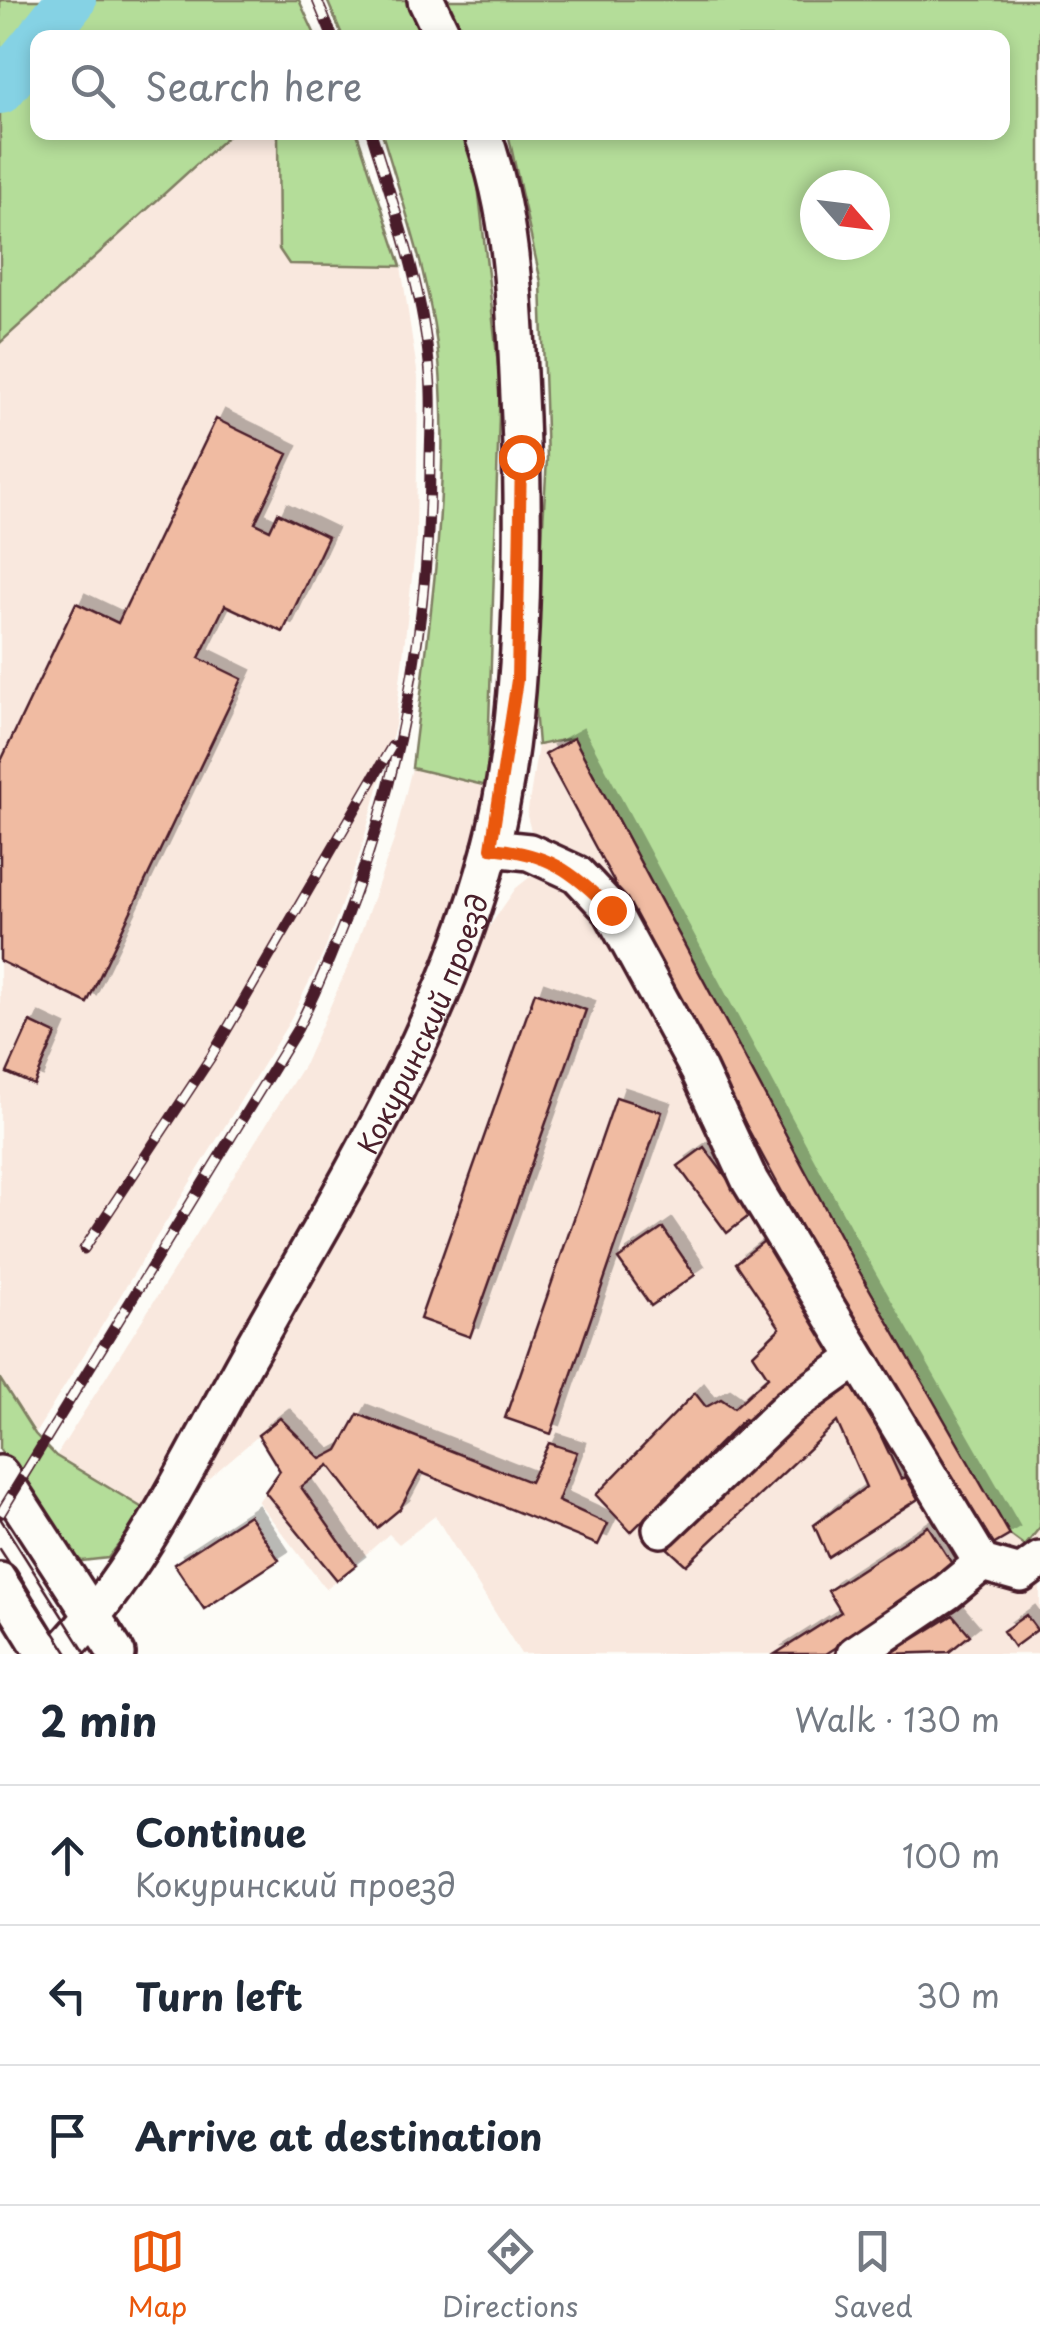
<!DOCTYPE html>
<html lang="en">
<head>
<meta charset="utf-8">
<style>
  :root { --surface:#fff; --page:#f6f6f7; --text:#1f2937; --muted:#747a83; --line:#e0e1e3; --accent:#ea580c }
  body { margin:0; font-family:"Playpen Sans",sans-serif; background:var(--page); color:var(--text) }
  .compass { position:absolute; left:800px; top:170px; width:90px; height:90px; border-radius:50%; background:var(--surface); box-shadow:0 5px 15px #0003; rotate:118deg }
  .stop { position:absolute; width:30px; height:30px; margin:-22px; border:8px solid #ea580c; border-radius:50%; background:#fff }
  .stop.end { background:#ea580c; border-color:#fff; box-shadow:0 2px 10px #0008 }
  .list { margin:0; padding:0; list-style:none }
  h2 { display:flex; justify-content:space-between; align-items:center; height:130px; margin:0; padding:0 40px; font-size:42px }
  h2 small { font-size:32px; font-weight:400; color:var(--muted) }
  .list li { display:grid; grid-template-columns:65px 1fr auto; gap:30px; align-items:center; box-sizing:border-box; height:140px; padding:0 40px; border-top:2px solid var(--line) }
  .list b { display:block; font-size:38px; white-space:nowrap }
  .list p { margin:0; font-size:32px; white-space:nowrap; color:var(--muted) }
  .list em { font-size:32px; font-style:normal; color:var(--muted) }
  .icon { flex:none; width:55px; height:55px; fill:none; stroke:currentColor; stroke-width:2; stroke-linecap:round; stroke-linejoin:round }
  .map { position:relative; flex:none; width:1040px; height:1654px; overflow:hidden }
  .search { position:absolute; background:var(--surface); box-shadow:0 5px 15px #0003; left:30px; right:30px; top:30px; height:110px; display:flex; align-items:center; gap:25px; box-sizing:border-box; padding:0 35px; border-radius:20px; color:var(--muted); font-size:38px }
  .sheet { height:550px; background:var(--surface) }
  nav { display:flex; justify-content:space-around; align-items:center; box-sizing:border-box; height:140px; border-top:2px solid var(--line); background:var(--surface); font-size:28px; color:var(--muted) }
  nav a { display:grid; justify-items:center; gap:5px }
  nav .on { color:var(--accent) }
  .map>svg:first-child { display:block }
</style>
</head>
<body>
<div class="map">
<svg width="1040" height="1654" viewBox="0 0 1040 1654">
  <defs>
    <filter id="shadow"><feDropShadow dx="9" dy="-9" stdDeviation="0" flood-color="#0004"/></filter>
  </defs>
  <rect width="100%" height="100%" fill="#fdfcf7"/>
  <filter id="ink" filterUnits="userSpaceOnUse"><feTurbulence type="fractalNoise" baseFrequency=".01" numOctaves="2"/><feDisplacementMap in="SourceGraphic" scale="20" xChannelSelector="R" yChannelSelector="G"/><feConvolveMatrix kernelMatrix="1 2 1 2 8 2 1 2 1" color-interpolation-filters="sRGB"/></filter>
  <g filter="url(#ink)">
    <!-- built -->
    <path fill="#f9e8de" d="M231,133H278L279,249L289,264L401,266L418,377L416,542L395,726L360,853L324,952L288,1024L35,1434L0,1379V343Z
      M574,738L854,1262L1010,1535L1026,1545L1040,1527V1654H521L435,1516L399,1544L389,1534L326,1589L258,1502L280,1471L258,1436L202,1484L412,1090L485,933L516,888L530,877L556,874L532,835L527,816L538,745Z
      M412,768L487,786L459,915L391,1081L146,1510L56,1456L305,1063L352,957L394,840Z"/>
    <!-- green -->
    <path fill="#b4dd99" stroke="#7f7e62" stroke-width="2.5" fill-rule="evenodd" d="M0,0H299L316,37L38,38V132L231,133L0,343Z
      M327,0H408L424,37H343Z
      M447,0H1040V1527L1025,1546L1010,1535L854,1262L574,738L538,745L533,684L547,459L541,282L508,133L1002,132V38L464,37ZM815,185H875V245H815Z
      M278,133H357L401,266L289,264L279,249Z
      M382,133H462L477,176L500,383L487,786L412,768C427,637 450,502 440,371C433,289 405,210 382,133Z
      M0,1379L35,1434L56,1456L146,1510L108,1558L82,1561L62,1549L0,1450Z"/>
    <g fill="none" stroke-linecap="round" stroke-linejoin="round">
      <!-- river -->
      <path stroke="#85d2e4" stroke-width="50" d="M41,38L71,0
        M0,89L38,42"/>
    </g>
    <!-- building -->
    <path fill="#f0bba2" stroke="#4a1f2b" stroke-width="2.5" filter="url(#shadow)" d="M216,419L288,454L255,523L270,530L278,513L328,537L283,632L225,605L199,658L242,679L87,1003L0,961V763L76,603L118,623Z
      M574,738L854,1262L1010,1535L986,1549L827,1275L545,754Z
      M535,992L586,1010L470,1337L420,1319Z
      M30,1022L56,1034L34,1085L7,1073Z
      M616,1097L662,1112L551,1434L505,1418Z
      M704,1147L753,1213L727,1233L678,1166Z
      M663,1228L695,1275L651,1306L618,1259Z
      M764,1241L838,1346L753,1424L744,1419L631,1532L596,1495L695,1393L706,1407L721,1399L734,1408L768,1377L753,1354L780,1328L736,1263Z
      M852,1374L901,1479L906,1477L918,1499L828,1557L814,1525L866,1487L837,1422L686,1565L665,1546L792,1416Z
      M358,1414L530,1482L549,1443L577,1452L558,1501L608,1524L598,1545L420,1472L400,1509L377,1528L329,1465L301,1487L356,1565L337,1580L265,1492L280,1471L258,1435L280,1418L321,1459L338,1450Z
      M249,1515L279,1560L204,1609L174,1564Z
      M928,1526L956,1570L826,1654H775L841,1612L828,1591Z
      M953,1615L970,1635L949,1652L890,1654Z
      M1026,1615L1037,1630L1014,1647L1003,1631Z"/>
    <g fill="none" stroke-linecap="round" stroke-linejoin="round">
      <defs>
        <g id="minor">
          <path d="M426,0L444,38"/>
          <path d="M491,848L529,852L577,874L611,910L699,1071L750,1181L982,1563L1021,1574L1040,1560"/>
          <path d="M0,1474L117,1654"/>
          <path d="M661,1529L789,1407L856,1359"/>
          <path d="M0,1581L45,1654"/>
          <path id="s1" d="M59,1654C141,1569 191,1458 248,1356C339,1194 442,1033 490,852C524,725 525,548 520,417C515,320 516,225 482,132"/>
          <path d="M855,1654L947,1592L982,1563"/>
        </g>
      </defs>
      <!-- minor casing -->
      <use href="#minor" stroke="#4a1f2b" stroke-width="42"/>
      <!-- minor -->
      <use href="#minor" stroke="#fdfcf7" stroke-width="35"/>
      <!-- tram -->
      <path stroke="#4a1f2b" stroke-width="2.5" d="M0,1518L86,1654
        M0,1549L68,1654"/>
      <defs>
        <path id="rail" d="M317,0L333,38
          M84,1249L211,1057L392,746
          M0,1514L298,1028C384,852 429,663 430,466C430,436 433,405 430,375C424,291 396,212 371,132"/>
      </defs>
      <!-- rail casing -->
      <use href="#rail" stroke="#4a1f2b" stroke-width="11"/>
      <!-- rail -->
      <use href="#rail" stroke="#fdfcf7" stroke-width="8" stroke-dasharray="22" stroke-linecap="butt"/>
    </g>
  </g>
  <g fill="none" stroke-linecap="round" stroke-linejoin="round" filter="url(#ink)">
    <!-- route -->
    <path stroke="#ea580c" stroke-width="12" d="M521,457L517,680L491,848C547,853 572,870 611,910"/>
  </g>
  <g text-anchor="middle" dominant-baseline="central" stroke-width="8" stroke-linejoin="round" paint-order="stroke">
    <!-- street labels -->
    <g font-size="28" fill="#4a1f2b" stroke="#fdfcf7">
      <text stroke="none"><textPath href="#s1" startOffset="730">Кокуринский проезд</textPath></text>
    </g>
  </g>
</svg>
<svg class="compass" viewBox="-18 -18 36 36"><path d="M0-13l5 13h-10z" fill="#e53935"/><path d="M0 13l5-13h-10z" fill="#747a83"/></svg>
<div class="stop" style="left:521px;top:457px"></div>
<div class="stop end" style="left:611px;top:910px"></div>
<div class="search"><svg class="icon" aria-label="search" viewBox="0 0 24 24"><circle cx="10" cy="10" r="6"/><path d="M15 15l6 6"/></svg>Search here</div>
</div>
<section class="sheet">
<h2>2 min<small>Walk · 130 m</small></h2>
<ul class="list">
<li><svg class="icon" aria-label="ahead" viewBox="0 0 24 24"><path d="M12 20V5M6 11l6-6 6 6"/></svg><div><b>Continue</b><p>Кокуринский проезд</p></div><em>100 m</em></li>
<li><svg class="icon" aria-label="left" viewBox="0 0 24 24"><path d="M17 20v-9H6M10 6l-5 5 5 5"/></svg><div><b>Turn left</b></div><em>30 m</em></li>
<li><svg class="icon" aria-label="arrive" viewBox="0 0 24 24"><path d="M6 21V4h12l-3 4 3 4H6"/></svg><div><b>Arrive at destination</b></div></li>
</ul>
</section>
<nav>
<a class="on"><svg class="icon" aria-label="map" viewBox="0 0 24 24"><path d="M3 6l6-2 6 2 6-2v14l-6 2-6-2-6 2zM9 4v14M15 6v14"/></svg>Map</a>
<a><svg class="icon" aria-label="directions" viewBox="0 0 24 24"><path d="M12 3l9 9-9 9-9-9zM9 14v-3h6M13 9l2 2-2 2"/></svg>Directions</a>
<a><svg class="icon" aria-label="saved" viewBox="0 0 24 24"><path d="M7 4h10v16l-5-4-5 4z"/></svg>Saved</a>
</nav>
</body>
</html>
